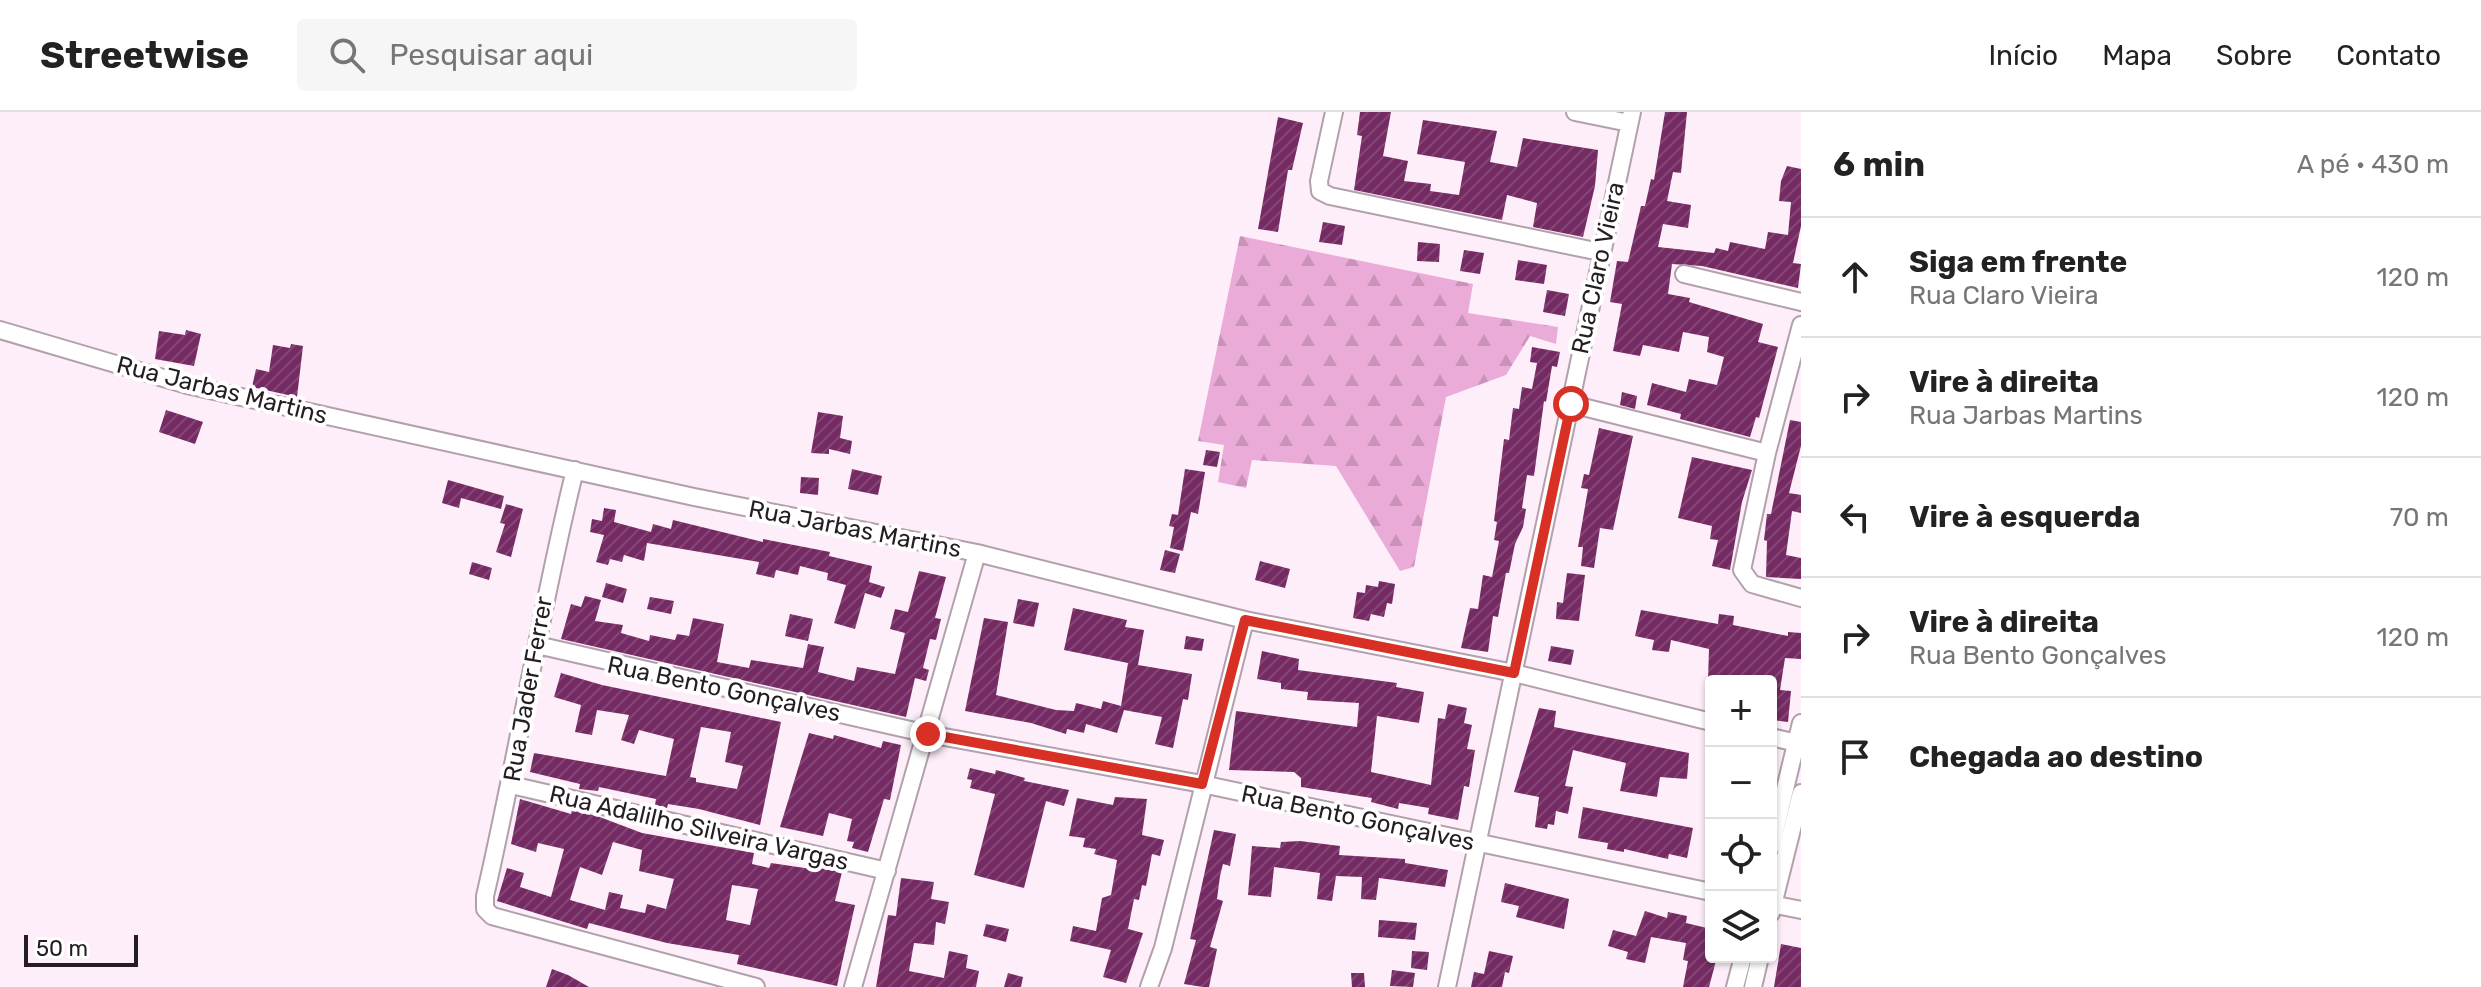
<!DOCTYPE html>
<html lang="pt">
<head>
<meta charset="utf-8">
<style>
  :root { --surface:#fff; --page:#f6f6f6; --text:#222; --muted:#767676; --line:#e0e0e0 }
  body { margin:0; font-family:Rubik,sans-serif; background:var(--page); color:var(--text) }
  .controls { position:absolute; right:24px; bottom:24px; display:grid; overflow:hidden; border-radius:8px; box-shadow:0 2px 6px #0004 }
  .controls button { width:72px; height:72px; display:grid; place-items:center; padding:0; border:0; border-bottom:2px solid var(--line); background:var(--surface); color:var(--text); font:40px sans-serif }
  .scale { position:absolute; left:24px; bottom:20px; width:114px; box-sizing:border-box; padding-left:8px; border:4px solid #241d22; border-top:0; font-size:22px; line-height:28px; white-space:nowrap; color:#241d22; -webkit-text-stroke:6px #fff; paint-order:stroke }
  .stop { position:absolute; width:24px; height:24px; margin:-18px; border:6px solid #d93025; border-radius:50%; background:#fff }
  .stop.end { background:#d93025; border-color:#fff; box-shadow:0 2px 8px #0008 }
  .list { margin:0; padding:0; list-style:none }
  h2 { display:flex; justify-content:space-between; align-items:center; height:104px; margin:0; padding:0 32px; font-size:34px }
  h2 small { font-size:26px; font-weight:400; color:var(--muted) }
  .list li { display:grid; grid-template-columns:52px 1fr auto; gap:24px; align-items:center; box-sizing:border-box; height:120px; padding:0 32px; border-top:2px solid var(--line) }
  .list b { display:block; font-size:30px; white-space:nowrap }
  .list p { margin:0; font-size:26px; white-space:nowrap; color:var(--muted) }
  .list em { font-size:26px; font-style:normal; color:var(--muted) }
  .icon { flex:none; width:44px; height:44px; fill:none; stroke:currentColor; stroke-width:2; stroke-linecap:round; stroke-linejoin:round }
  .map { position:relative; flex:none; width:1801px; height:875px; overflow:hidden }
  header { display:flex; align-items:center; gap:48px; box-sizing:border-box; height:112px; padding:0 40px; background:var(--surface); border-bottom:2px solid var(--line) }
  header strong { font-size:38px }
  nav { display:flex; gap:44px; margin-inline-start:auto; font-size:28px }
  .search { width:560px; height:72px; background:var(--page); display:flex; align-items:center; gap:20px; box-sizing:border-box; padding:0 28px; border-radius:8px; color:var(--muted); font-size:30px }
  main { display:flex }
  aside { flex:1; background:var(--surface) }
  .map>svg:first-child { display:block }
</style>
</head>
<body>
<header>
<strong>Streetwise</strong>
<div class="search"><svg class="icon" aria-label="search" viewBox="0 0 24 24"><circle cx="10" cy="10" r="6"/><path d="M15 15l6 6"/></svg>Pesquisar aqui</div>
<nav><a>Início</a><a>Mapa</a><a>Sobre</a><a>Contato</a></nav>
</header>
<main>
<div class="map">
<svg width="1801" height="875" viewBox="0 0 1801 875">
  <defs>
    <pattern id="forest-firs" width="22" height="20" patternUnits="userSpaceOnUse" patternTransform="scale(2)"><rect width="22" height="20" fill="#ebabd8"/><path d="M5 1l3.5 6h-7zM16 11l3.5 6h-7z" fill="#c993b9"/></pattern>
    <pattern id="building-hatch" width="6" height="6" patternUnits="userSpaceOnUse" patternTransform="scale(2)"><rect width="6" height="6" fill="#752a63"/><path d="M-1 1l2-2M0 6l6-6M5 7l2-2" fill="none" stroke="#834775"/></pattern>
  </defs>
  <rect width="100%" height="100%" fill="#feeef9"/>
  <!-- forest -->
  <path fill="url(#forest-firs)" d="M1240,124L1473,172L1468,201L1558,215L1556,232L1530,224L1506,263L1446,285L1414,455L1400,459L1336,354L1252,348L1246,376L1218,370L1224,333L1198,329Z"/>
  <!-- building -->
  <path fill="url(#building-hatch)" fill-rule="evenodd" d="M1360,0H1391L1383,44L1408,49L1404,69L1431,72L1430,79L1459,83L1465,50L1417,42L1423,8L1497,19L1490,50L1517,55L1523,26L1598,38L1595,74L1583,125L1533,115L1537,91L1507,83L1502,108L1354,78L1362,24L1357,23Z
    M1665,0H1687L1681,61L1673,60L1667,89L1691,93L1688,116L1663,112L1658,135L1714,141L1716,136L1728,139L1730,130L1765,137L1768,120L1788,123L1791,90L1779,89L1781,69L1787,54L1801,57V114L1793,151L1801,152L1798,176L1702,154L1672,152L1668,182L1690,186L1689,190L1763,212L1758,230L1778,235L1759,306L1756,305L1750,325L1680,307L1681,302L1647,293L1652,271L1686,280L1689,267L1717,273L1724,245L1707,240L1709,225L1683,220L1679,240L1643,233L1640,244L1613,239L1622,192L1610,190L1617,149L1628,150L1641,94H1645L1651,67L1654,68Z
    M1278,5L1303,11L1292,58H1288L1278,120L1258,117Z
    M1323,110L1345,114L1342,133L1319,130Z
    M1418,130L1440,132L1439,150L1417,149Z
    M1464,138L1484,141L1480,162L1460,159Z
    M1518,148L1547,153L1544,172L1515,168Z
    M1547,178L1569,182L1565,204L1543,200Z
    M186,218L201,222L194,254L155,247L159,219L185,223Z
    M291,232L303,234L297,285L252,275L256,257L269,260L273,233L290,236Z
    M1532,235L1560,240L1557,255L1552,254L1546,290L1544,289L1534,364L1527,363L1522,396L1526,397L1523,415L1515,432L1509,461H1506L1498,505L1493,504L1488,540L1461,536L1470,496L1478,497L1483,463L1492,465L1499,429L1494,428L1497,410L1494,409L1504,327L1509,328L1513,296L1519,297L1522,275L1532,277L1537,251L1530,250Z
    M1622,280L1637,284L1635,297L1620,293Z
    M166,298L203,310L195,332L159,320Z
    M818,300L843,304L840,326L852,329L850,342L829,337V342L811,341Z
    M1790,308L1801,310V334L1789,381L1801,383V401L1792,399L1786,443L1801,446V467L1766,465L1767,429L1764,428L1767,402H1771Z
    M1599,316L1633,324L1613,418L1600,416L1594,456L1581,454L1583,435H1578L1588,377L1581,376L1584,362L1589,363Z
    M1206,338L1220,340L1217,355L1203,353Z
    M1692,345L1752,358L1742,390L1730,458L1712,454L1718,428L1710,427L1712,414L1678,406Z
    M852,357L882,364L878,383L848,377Z
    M1185,357L1205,360L1198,402L1191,400L1183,439L1170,436L1174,415L1169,414L1172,402L1178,403Z
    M801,365L819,366L818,383L800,381Z
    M448,368L504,384L501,397L461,386L459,396L442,391Z
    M506,392L523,397L511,445L496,440L505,412L500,411Z
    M604,396L616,398L614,410L651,420L653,412L671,417L673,408L763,430V427L830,440L829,444L872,454L869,470L885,475L881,486L865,481L855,517L834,511L846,473L827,468L828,461L800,454L798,463L776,458L774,466L756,462L759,450L647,431L644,449L624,443L622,450L610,447L608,453L596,450L604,423L590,420L592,407L602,409Z
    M1165,438L1180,442L1175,461L1160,458Z
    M1260,449L1290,457L1285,476L1255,468Z
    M472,450L492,456L489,468L469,462Z
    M919,459L946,465L935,506L941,507L936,528L930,527L923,556L929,558L926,569L915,566L906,605L561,527L571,492L581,495L585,484L601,488L595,509L623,513L621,521L649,529L650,523L675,528L677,522L689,524L693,506L724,512L717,550L749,556L751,548L803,556L808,532L824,535L818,560L854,569L857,555L895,562L905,521L890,517L895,497L908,500Z
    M1567,461L1585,463L1579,509L1556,507L1557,490L1563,491Z
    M1379,469L1395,472L1392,492L1387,491L1384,505L1371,502L1369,509L1353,506L1357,480L1365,481L1366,473L1378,475Z
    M606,471L627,477L623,491L602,485Z
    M650,485L674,489L671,502L647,497Z
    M1018,487L1039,491L1034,515L1013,511Z
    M1073,496L1127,508L1125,515L1144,518L1138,553L1192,562L1188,588L1183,587L1173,636L1155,632L1162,605L1124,598L1117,621L1086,612L1084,621L1067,617L1066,622L1031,611L965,599L984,506L1008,510L996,583L1056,598L1074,599L1076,591L1101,597L1103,589L1121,594L1128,551L1064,538Z
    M1641,498L1718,512L1719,502L1734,504L1733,513L1788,524V520L1801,521V547L1785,546L1780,578L1791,579L1788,610L1771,608V569H1708L1709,537L1671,528L1669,540L1652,538L1654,528L1635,524Z
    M790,502L813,507L808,529L785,524Z
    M1186,524L1204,527L1202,539L1184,537Z
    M1551,534L1574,538L1571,553L1548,549Z
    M1262,539L1299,547L1298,558L1397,571L1396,575L1424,580L1419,611L1377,604L1371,660L1431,673L1438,606L1445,607L1448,592L1467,596L1464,611L1472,613L1467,637L1475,638L1469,675L1464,674L1458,708L1428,702L1429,696L1399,691L1398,697L1371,690L1372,686L1301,675V666L1294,660L1229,658L1236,599L1357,615L1359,591L1307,588L1308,580L1281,577V571L1257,567Z
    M561,561L602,573L781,610L760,713L699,697L668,692L667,696L655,693L656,687L599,675L598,679L579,677L580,672L530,660L534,641L666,664L674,627L639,618L634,632L621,628L629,603L597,598L592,623L575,620L581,593L554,585ZM701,615L731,620L725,650L743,654L737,677L696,670V666L690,665Z
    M1539,596L1556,599L1554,615L1689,641L1687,667L1660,665L1657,685L1620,679L1626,651L1573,638L1565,674L1573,675L1568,702L1556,699L1554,713L1548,712L1547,717L1535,715L1539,685L1514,680Z
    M809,621L833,627L834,623L881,636L883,629L901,633L890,688L884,687L868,740L852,736L854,730L847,729L852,707L829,701L823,724L780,715Z
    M970,656L995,662L996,658L1025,666L1024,669L1069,678L1064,694L1046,689L1024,776L974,763L995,682L970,676L972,668L967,667Z
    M1115,685L1147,687L1142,723L1164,728L1160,744L1152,742L1146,774L1142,773L1139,788L1134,787L1128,817L1143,821L1126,871L1103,865L1111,838L1070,829L1073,814L1096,819L1102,786L1111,783L1117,748L1094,742L1096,737L1083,735L1085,726L1069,724L1077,686L1113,693Z
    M520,687L571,702L572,698L597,704L642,721L754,741L752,752L769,756L771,751L818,758L819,755L842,760L835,789L855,793L837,874L737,852L739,843L667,831L589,811L587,817L497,789L507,756L524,761L520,775L551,785L564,737L538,731L536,740L511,732ZM613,730L642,738L639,759L674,767L666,797L647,792L645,801L620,796L623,783L609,780L605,798L570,788L580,755L602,763ZM732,773L758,777L750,813L726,808Z
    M1583,695L1693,716L1687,746L1669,742L1668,747L1624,737V740L1607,737L1608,731L1578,726Z
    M1214,718L1236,722L1230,754L1223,752L1220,764L1217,787L1223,789L1210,835L1217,837L1209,875H1203L1184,872L1196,828L1190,827Z
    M1300,729L1340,734L1339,743L1405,747V751L1448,758L1445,775L1379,766L1376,788L1361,787L1362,765L1336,764L1332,789L1317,787L1320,761L1274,755L1271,785L1248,783L1252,734L1280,736L1281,730Z
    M901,766L934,770L931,787L949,790L945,812L936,810L934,833L914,831L909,859L944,866L949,839L968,843L966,856L979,859L976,875H876L888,803L896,804Z
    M1505,771L1569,787L1564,817L1516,805L1519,794L1501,790Z
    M1645,799L1667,806L1668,800L1687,804L1686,811L1711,817V845H1717L1709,875H1683L1688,849L1683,848L1686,831L1651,825L1645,851L1626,847L1628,840L1608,834L1613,818L1636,824Z
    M1379,808L1417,811L1415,828L1378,825Z
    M986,812L1009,817L1006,830L983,824Z
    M1781,832L1801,836V875H1774Z
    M1412,839L1429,840L1427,858L1411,856Z
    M1489,839L1513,844L1509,861L1505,860L1502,875H1471L1474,860L1484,862Z
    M552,857L568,863L589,875H546Z
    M1392,858L1415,861L1413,875L1390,874Z
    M1008,861L1023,865L1021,875H1004Z
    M1351,861H1364L1365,875H1352Z"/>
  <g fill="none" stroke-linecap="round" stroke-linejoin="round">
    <defs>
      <path id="minor" d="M1334,0L1319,69L1320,79L1330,84L1600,140
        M1575,0L1629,11
        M1684,162L1801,190
        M1801,213L1767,341L1742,458L1752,472L1801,486
        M0,218L187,273L694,385L977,441L1245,508L1514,561L1711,610
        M1571,292L1767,341
        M575,358C540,499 518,642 485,784V797L492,804L756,875
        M537,533L928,622L1202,672L1711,780
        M1771,625L1801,632
        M511,673L887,759
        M1771,735L1801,611
        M1771,792L1801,798
        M1771,801L1801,681
        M853,875L977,441
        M1149,875L1163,836L1245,508
        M1447,875L1632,0
        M1735,875L1743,845
        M1753,875L1760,845"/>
    </defs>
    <!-- minor casing -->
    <use href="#minor" stroke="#b2a0ac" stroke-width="20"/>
    <!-- minor -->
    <use href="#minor" stroke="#fff" stroke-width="16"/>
  </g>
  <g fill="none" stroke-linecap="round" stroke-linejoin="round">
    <!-- route -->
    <path stroke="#d93025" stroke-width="10" d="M928,622L1202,672L1245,508L1514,561L1571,292"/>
  </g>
  <g text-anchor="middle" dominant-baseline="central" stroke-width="8" stroke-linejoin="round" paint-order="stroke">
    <!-- street labels -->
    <g font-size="24" fill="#241d22" stroke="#fff">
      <text transform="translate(1598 156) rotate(-78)">Rua Claro Vieira</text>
      <text transform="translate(222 278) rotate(14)">Rua Jarbas Martins</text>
      <text transform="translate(855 417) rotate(11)">Rua Jarbas Martins</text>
      <text transform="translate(528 577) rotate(-80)">Rua Jader Ferrer</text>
      <text transform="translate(724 577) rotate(12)">Rua Bento Gonçalves</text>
      <text transform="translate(1358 706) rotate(12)">Rua Bento Gonçalves</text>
      <text transform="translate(699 716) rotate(13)">Rua Adalilho Silveira Vargas</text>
    </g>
  </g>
</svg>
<div class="controls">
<button>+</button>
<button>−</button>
<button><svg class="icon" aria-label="locate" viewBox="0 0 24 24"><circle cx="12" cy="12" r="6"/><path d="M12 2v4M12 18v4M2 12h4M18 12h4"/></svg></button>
<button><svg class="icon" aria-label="layers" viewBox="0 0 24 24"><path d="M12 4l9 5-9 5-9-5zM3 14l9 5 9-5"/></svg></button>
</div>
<div class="scale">50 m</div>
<div class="stop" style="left:1571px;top:292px"></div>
<div class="stop end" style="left:928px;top:622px"></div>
</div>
<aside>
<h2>6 min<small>A pé · 430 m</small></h2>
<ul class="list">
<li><svg class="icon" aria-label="ahead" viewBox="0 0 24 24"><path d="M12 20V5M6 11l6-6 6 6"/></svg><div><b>Siga em frente</b><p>Rua Claro Vieira</p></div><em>120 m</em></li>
<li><svg class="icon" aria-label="right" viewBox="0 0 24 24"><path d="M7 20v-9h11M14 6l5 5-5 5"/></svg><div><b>Vire à direita</b><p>Rua Jarbas Martins</p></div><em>120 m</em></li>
<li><svg class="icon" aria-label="left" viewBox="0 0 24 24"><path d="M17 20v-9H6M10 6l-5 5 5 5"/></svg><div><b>Vire à esquerda</b></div><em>70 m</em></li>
<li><svg class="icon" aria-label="right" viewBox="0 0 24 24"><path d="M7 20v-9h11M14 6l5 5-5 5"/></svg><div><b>Vire à direita</b><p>Rua Bento Gonçalves</p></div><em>120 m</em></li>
<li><svg class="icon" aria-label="arrive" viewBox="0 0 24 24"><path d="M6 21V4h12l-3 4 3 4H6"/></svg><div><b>Chegada ao destino</b></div></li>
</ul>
</aside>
</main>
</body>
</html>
